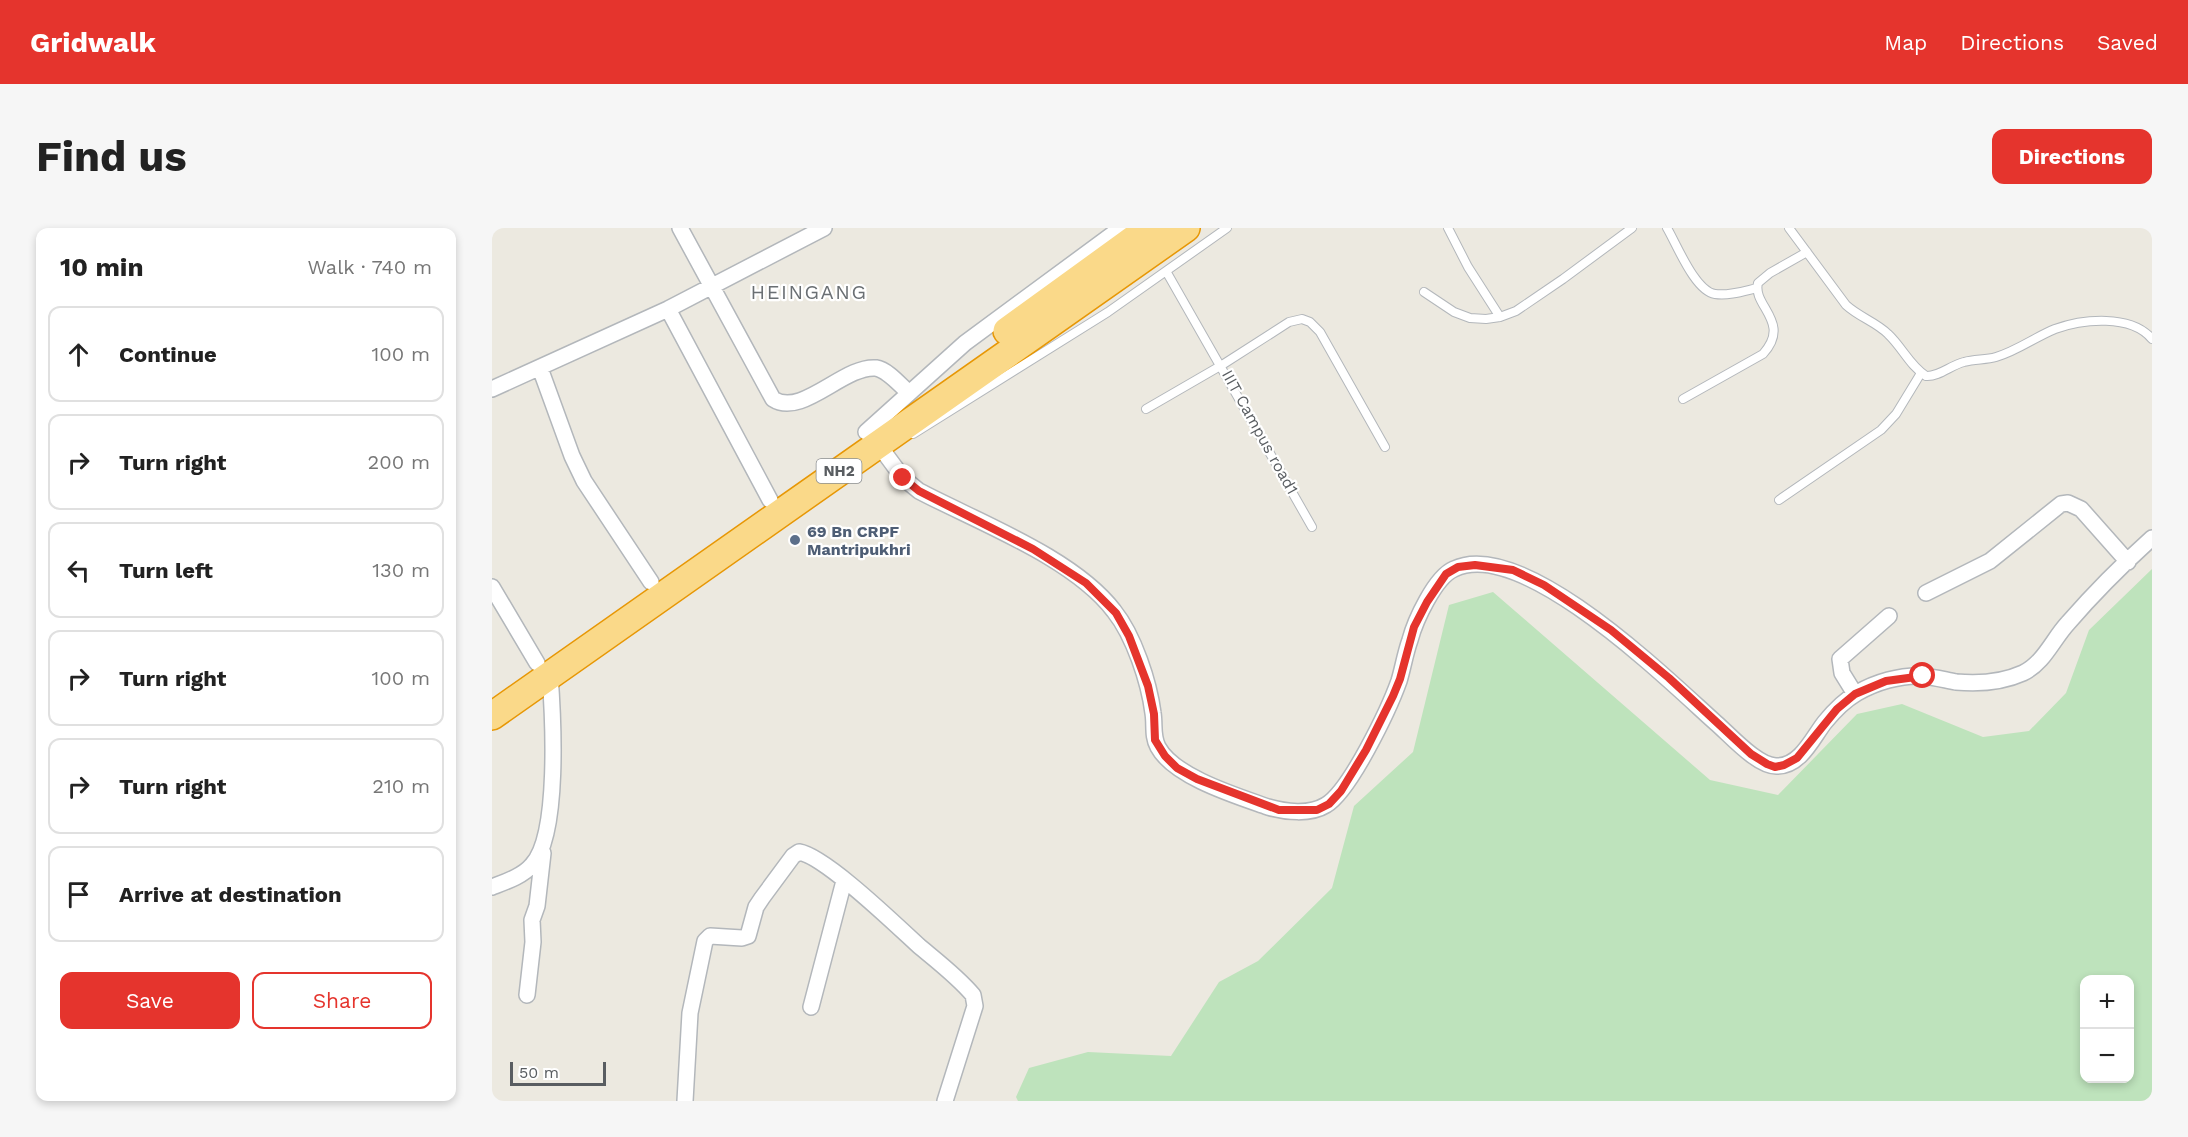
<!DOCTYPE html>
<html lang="en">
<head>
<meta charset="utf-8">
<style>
  :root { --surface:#fff; --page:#f6f6f6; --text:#222; --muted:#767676; --line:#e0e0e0; --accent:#e5342d }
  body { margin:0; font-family:"Work Sans",sans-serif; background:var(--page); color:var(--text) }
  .controls { position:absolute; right:18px; bottom:18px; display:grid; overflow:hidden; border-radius:12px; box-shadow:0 3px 9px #0003 }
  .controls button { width:54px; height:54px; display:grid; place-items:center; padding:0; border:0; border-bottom:2px solid var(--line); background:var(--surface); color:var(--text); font:30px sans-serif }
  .scale { position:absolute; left:18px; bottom:15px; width:96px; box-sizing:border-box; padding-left:6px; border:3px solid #595d61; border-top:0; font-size:16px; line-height:21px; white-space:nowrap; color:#595d61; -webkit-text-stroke:4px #fff; paint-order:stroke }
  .stop { position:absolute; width:18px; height:18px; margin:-14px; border:4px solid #e5342d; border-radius:50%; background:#fff }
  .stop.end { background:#e5342d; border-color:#fff; box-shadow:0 2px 6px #0008 }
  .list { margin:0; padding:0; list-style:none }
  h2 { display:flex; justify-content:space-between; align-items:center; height:78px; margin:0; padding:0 24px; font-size:26px }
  h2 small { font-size:20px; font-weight:400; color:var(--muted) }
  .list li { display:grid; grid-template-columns:39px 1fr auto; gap:18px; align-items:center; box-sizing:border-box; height:96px; margin:0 12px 12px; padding:0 12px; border:2px solid var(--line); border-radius:12px }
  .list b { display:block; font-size:22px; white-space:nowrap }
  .list em { font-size:20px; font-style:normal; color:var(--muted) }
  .actions { display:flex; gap:12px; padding:18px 24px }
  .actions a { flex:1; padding:14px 0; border:2px solid var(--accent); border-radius:12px; text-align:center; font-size:21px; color:var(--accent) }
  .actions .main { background:var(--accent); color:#fff }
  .icon { flex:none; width:33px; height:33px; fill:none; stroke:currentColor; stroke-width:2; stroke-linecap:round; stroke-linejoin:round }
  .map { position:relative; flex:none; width:1660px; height:873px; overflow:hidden; border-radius:12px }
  header { display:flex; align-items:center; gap:36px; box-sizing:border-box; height:84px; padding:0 30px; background:var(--accent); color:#fff }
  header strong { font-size:28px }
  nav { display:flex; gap:33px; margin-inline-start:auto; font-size:21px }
  .intro { display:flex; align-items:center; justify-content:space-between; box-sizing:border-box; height:144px; padding:0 36px }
  h1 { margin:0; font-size:42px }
  .button { padding:15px 27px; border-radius:12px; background:var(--accent); color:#fff; font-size:21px; font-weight:700 }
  main { display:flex; gap:36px; padding:0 36px }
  aside { flex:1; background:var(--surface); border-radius:12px; box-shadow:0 3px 9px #0003 }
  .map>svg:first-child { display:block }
</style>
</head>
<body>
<header>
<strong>Gridwalk</strong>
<nav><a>Map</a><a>Directions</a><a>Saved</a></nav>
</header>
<div class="intro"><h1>Find us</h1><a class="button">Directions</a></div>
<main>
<aside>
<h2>10 min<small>Walk · 740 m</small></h2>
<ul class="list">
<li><svg class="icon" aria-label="ahead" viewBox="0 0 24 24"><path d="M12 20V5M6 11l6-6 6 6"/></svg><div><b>Continue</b></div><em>100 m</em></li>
<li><svg class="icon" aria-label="right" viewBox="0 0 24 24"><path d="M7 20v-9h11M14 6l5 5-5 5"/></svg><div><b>Turn right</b></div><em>200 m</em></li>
<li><svg class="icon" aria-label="left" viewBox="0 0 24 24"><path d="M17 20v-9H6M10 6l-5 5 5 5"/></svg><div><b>Turn left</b></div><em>130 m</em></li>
<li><svg class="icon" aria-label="right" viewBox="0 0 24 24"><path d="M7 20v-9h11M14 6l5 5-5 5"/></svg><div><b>Turn right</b></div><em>100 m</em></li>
<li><svg class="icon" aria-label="right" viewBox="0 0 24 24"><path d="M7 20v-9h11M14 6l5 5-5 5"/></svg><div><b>Turn right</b></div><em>210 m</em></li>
<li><svg class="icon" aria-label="arrive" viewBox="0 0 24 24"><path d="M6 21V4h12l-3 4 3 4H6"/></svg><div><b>Arrive at destination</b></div></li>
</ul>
<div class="actions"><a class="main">Save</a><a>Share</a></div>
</aside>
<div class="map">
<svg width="1660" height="873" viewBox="0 0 1660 873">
  <rect width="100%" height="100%" fill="#ece9e0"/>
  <!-- green -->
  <path fill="#bee3bc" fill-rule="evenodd" d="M1660,341V873H526L524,869L537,840L596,824L679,828L727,754L766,733L840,660L862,578L921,524L957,377L1001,364L1218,552L1286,567L1365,486L1410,476L1491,509L1537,503L1574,465L1597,402ZM1592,752H1638V850H1592Z"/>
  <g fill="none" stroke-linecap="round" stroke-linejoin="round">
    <defs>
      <path id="lane" d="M956,0L976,39L1008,89
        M1175,0C1185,17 1203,63 1223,66C1237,68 1252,63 1265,60
        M1297,0L1354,77C1367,89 1384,94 1396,106C1410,119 1418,138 1434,148C1447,149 1459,137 1472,134C1483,131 1494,132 1504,129C1525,123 1543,109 1563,101C1591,91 1639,86 1660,111
        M674,43L820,299
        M932,64L962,84L978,90L994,91L1008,89L1024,83L1071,51L1140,0
        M1191,171L1271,126C1300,94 1260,78 1266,55L1278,45L1315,24
        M654,181L730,137L797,94L810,91L818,94L828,104L893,219
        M421,206L616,84L735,0
        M1287,272L1389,202L1404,186L1429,145"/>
      <path id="street" d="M188,0L281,171C310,190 352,137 384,140C396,142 408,157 417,165
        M176,81L278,272
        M48,140L80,228L92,253L159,354
        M0,161L176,81L332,0
        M374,204L473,115L629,0
        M386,216L411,250L427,263C486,294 582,330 622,383C642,408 657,454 661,485C663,497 660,508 666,519C682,549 745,568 776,579C793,584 818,587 834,577C858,563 897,481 907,453C911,440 913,426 918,412C923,393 943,349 962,341C1030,308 1176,452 1224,495C1238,507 1266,539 1285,538C1309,538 1321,509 1333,494C1342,483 1353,472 1365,465C1384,454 1408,447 1430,448C1442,449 1453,452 1464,454C1486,456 1511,454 1531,445C1552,435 1561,411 1576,395C1602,365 1631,336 1660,310
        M0,359L45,435
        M1434,365L1498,333L1569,276L1576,275L1589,281L1636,334
        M1363,466L1350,445L1348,431L1397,388
        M0,659C13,654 31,648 40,637C68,607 61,487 58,447
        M35,767L41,714L40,692L45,678L51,625
        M319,779L352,653
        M193,873L198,785L213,713L218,708L250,710L256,708L264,679L270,670L301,628L307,624C333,628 404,697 427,718C445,733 466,749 481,767L483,778L453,873"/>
      <path id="highway" d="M515,103L657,0
        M0,488L694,0"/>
    </defs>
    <!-- lane casing -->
    <use href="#lane" stroke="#b3b7bb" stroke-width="10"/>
    <!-- street casing -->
    <use href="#street" stroke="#b3b7bb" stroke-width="18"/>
    <!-- highway casing -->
    <use href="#highway" stroke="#e79705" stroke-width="30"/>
    <!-- lane -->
    <use href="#lane" stroke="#fff" stroke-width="8"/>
    <!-- street -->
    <use href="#street" stroke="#fff" stroke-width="15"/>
    <!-- highway -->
    <use href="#highway" stroke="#fad989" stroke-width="27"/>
  </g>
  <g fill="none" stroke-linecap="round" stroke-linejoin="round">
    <!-- route -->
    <path stroke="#e5342d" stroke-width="8" d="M411,250L427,263L541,321L594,355L624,385L637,408L656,458L662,486L663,512L673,528L685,540L705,551L787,582H825L837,576L849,563L874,522L901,468L908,451L922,399L935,374L954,346L966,339L983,337L1021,342L1052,357L1119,402L1177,450L1259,526L1275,536L1283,539L1292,537L1305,530L1345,481L1363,466L1394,453L1431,448"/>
  </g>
  <!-- markers -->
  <circle fill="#5c6f8a" stroke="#fff" stroke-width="2" cx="303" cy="312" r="6"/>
  <g text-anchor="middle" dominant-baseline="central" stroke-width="4.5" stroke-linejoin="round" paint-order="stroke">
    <!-- shield labels -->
    <rect fill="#fff" stroke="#8b8e90" stroke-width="1.5" x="324.5" y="231" width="45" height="24" rx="4.5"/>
    <g font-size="15" font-weight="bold" fill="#595d61">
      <text x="347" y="243">NH2</text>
    </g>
    <!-- street labels -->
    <g font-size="16" fill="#595d61" stroke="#fff">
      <text transform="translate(768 204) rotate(61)">IIIT Campus road1</text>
    </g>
    <!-- service labels -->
    <g font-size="16" font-weight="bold" fill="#4e5e75" stroke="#fff" text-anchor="start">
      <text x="315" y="303">69 Bn CRPF<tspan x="315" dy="18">Mantripukhri</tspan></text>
    </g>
    <!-- quarter labels -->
    <g font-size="20" letter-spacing="1.5" fill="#6a6f73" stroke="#fff">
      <text x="317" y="64">HEINGANG</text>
    </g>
  </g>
</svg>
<div class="controls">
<button>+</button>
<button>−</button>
</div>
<div class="scale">50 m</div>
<div class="stop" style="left:1431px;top:448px"></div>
<div class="stop end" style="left:411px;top:250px"></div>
</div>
</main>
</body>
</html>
